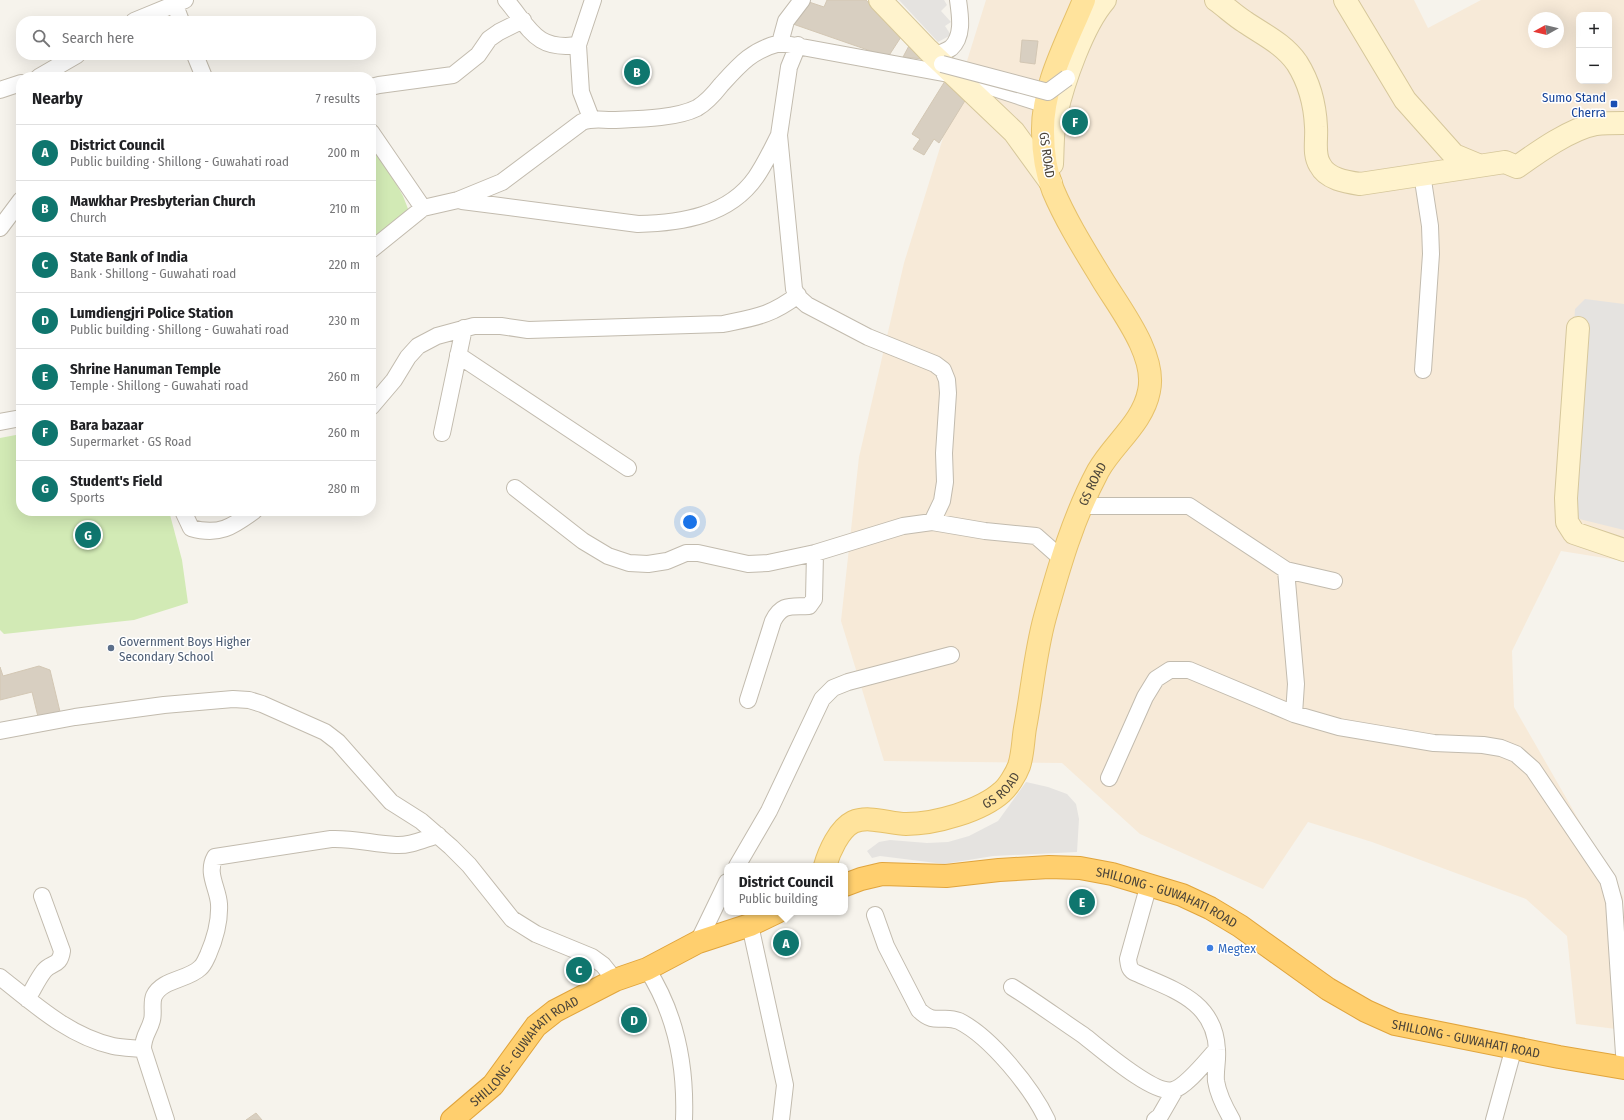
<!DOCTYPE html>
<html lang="en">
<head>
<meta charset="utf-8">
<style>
  :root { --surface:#fff; --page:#f6f6f6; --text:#202124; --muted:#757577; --line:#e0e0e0; --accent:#0f766e }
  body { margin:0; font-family:"Fira Sans Condensed",sans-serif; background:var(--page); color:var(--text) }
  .controls { position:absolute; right:12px; top:12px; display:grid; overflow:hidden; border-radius:8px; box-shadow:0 4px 16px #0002 }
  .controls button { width:36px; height:36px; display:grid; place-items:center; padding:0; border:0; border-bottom:1px solid var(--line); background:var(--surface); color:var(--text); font:20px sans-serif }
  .compass { position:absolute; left:1528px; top:12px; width:36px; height:36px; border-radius:50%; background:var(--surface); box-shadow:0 4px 16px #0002; rotate:262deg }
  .you { position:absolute; left:690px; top:522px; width:14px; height:14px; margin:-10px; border:3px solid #fff; border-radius:50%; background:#1a73e8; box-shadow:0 0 0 6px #1a73e833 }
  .badge { display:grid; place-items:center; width:26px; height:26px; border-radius:50%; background:var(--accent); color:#fff; font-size:13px; font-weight:700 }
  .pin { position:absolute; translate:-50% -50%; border:2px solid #fff; box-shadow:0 1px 4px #0006 }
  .popup { position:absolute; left:724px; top:863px; width:124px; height:52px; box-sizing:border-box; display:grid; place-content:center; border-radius:8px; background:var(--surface); filter:drop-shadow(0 1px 3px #0005); font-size:13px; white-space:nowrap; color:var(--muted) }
  .popup b { font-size:15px; color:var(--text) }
  .popup::after { content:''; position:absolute; left:50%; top:100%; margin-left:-8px; border:8px solid transparent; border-top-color:var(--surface) }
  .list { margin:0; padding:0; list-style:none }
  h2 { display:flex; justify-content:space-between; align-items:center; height:52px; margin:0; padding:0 16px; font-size:17px }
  h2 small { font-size:13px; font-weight:400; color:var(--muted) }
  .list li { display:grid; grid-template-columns:26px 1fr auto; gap:12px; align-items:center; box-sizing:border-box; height:56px; padding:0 16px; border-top:1px solid var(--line) }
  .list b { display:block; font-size:15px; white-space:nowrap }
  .list p { margin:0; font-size:13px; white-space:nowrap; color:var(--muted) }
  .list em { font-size:13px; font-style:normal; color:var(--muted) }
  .icon { flex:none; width:22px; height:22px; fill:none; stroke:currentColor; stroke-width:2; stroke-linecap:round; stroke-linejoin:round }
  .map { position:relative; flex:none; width:1624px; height:1120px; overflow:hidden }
  .search { position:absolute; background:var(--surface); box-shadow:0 4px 16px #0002; left:16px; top:16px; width:360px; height:44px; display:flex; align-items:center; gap:10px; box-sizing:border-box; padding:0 14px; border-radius:16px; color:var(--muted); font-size:15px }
  .panel { position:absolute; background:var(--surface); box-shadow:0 4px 16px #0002; left:16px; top:72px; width:360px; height:444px; border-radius:16px }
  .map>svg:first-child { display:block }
</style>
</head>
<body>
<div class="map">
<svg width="1624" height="1120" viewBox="0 0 1624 1120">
  <rect width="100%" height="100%" fill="#f6f3ec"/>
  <!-- commercial -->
  <path fill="#f7ead8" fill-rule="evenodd" d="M986,0H1414L1428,28L1481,0H1624V561L1561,551L1512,651L1514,707L1623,897L1624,1030L1576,1024L1567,936L1526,899L1372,842L1308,822L1263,889L1140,834L1062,763L884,761L841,621L859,457L904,263ZM1579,15H1609V81H1579ZM1534,18H1558V42H1534Z"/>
  <!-- green -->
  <path fill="#d2eab5" d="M371,138L403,196L410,214L371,246Z
    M21,434V511H169L182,560L188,603L134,620L4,634L0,630V438Z"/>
  <!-- parking -->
  <path fill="#e5e3e0" d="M899,0H944L947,5L941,11L951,22L945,26L951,35L938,42Z
    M1585,299L1624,304V530L1563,515L1575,309Z
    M1026,782L1048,787L1067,794L1076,804L1079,819L1077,852L993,856L944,864L880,856L872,858L867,851L879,842L890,840L927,843L948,842L969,836L998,821Z"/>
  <!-- building -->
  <path fill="#d8cfc1" stroke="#d3c7b4" d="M827,0H866L901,37L888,57L790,23L806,1L824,7Z
    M1022,40L1038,41L1035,64L1020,62Z
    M911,42L923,59L903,57Z
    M945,81L966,99L939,143L934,139L924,155L913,149L920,139L912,134Z
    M39,666L50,670L62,720L40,725L32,692L0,700V667L3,676Z
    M256,1113L262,1120H246Z"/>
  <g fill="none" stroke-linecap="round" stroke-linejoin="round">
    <defs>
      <path id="street" d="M173,0L181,21
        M506,0C530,28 535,51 578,45
        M134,21L185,0
        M780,43L786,21L802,0
        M798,45L789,67L779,135L794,289L798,297L807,305L868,337L935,364L943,370L947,380L948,393L944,453L945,482L942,501L932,522
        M195,55L204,77
        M934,57C939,54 946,51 951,48C964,36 960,15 958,0
        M39,77L77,55
        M371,87L379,85L453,75L478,55L489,39L499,32L523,20
        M0,90L21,83
        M591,118L581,92L578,45L593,0
        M371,132L423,208
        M1422,174L1430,226L1431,254L1423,370
        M462,201L638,224C681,223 729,216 756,177C765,164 772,149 779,135
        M0,228L21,200
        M371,250L423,208L458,200L502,182L582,122C592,118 601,120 612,120C636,119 675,119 697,108C707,102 714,94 721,85C740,64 752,50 780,43L954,75L1046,105
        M458,355L628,468
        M371,407L394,380L408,357L418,346L437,336L474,326H501L528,330L723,324C756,317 770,316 798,295
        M0,422L21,418
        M442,433L464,328
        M515,488L583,541L608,556L629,563L648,564L667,561L686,553H698L748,564L768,563L815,553L903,526L932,522L985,531L1036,536L1062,559
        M1082,506H1189L1286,570L1334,581
        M183,511L191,528C219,536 232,527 254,511
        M1286,570L1296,684L1294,714
        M748,700L773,621C782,603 791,607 809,606L814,599L815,553
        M0,731L75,717L164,705L233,699L249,700L262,704L325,732L338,742L391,802L421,821L451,847L469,865L512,919L536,934L592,957L603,965L615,980
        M1109,778L1145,697L1156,679L1170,670H1189L1294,714L1339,727L1434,743L1483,745L1501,748L1516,754L1533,769L1608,880L1614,902L1624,1054
        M737,866L769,811L822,699L833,688L848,682L951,655
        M1149,884L1128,959C1129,966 1129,970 1136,973C1174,990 1215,1001 1217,1050C1218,1060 1215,1071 1216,1081C1218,1094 1225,1108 1232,1120
        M875,915L886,946L919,1010C935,1026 942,1014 959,1021C991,1037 1032,1088 1047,1120
        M750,925L785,1085L781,1120
        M698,942L727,882
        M647,969C676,1014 686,1067 684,1120
        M0,977C34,1004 69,1036 113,1046C122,1048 133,1048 143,1049
        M1012,987C1036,1002 1059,1019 1083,1035C1099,1047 1153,1095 1173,1090C1186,1087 1207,1060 1217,1049
        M27,999C33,990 37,980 44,971C51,962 60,967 62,951L42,896
        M166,1120L143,1049C143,1035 149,1032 152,1020C154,1013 151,1003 154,996C162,979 188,980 200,968C204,965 206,959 208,955C215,939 220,922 219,904C218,888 206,873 215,857L331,839C353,838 374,844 396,845C410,846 424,839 438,835
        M1155,1120L1160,1116L1175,1090
        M1494,1120L1514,1047"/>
      <path id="secondary" d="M880,0L928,50L1014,132L1051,183
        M1216,0C1226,7 1235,16 1245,22C1264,35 1284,44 1297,63C1309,82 1315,104 1316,127C1317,140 1313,154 1320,165C1327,179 1346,182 1360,184L1505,162L1517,167C1538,152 1570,129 1596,124C1605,123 1615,123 1624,123
        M1345,0L1405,100L1454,155L1478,165
        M1052,164C1053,148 1052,130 1056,115C1063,83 1083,25 1105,0
        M1578,328L1566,498L1567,522L1574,533L1624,550"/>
      <g id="primary">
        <path id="s1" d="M825,866C829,852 839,829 853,822C869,815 890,824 906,824C935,824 981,811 1002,792C1008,787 1016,774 1019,766C1023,754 1023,740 1025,728C1032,692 1035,653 1045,617C1059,567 1073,518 1098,471C1113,444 1143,423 1149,391C1157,355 1120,309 1102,279C1085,251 1066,221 1053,190C1046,172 1043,152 1043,132C1042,86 1067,42 1084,0"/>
      </g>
      <g id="highway">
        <path id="s2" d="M845,885L861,879L882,874L946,876L999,870L1049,867L1080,868L1112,874L1182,895L1210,908L1240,926L1328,989L1366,1011L1395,1024L1559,1057L1624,1068"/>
        <path id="s3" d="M452,1120L493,1085L536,1026L555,1011L615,980L647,969L698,942L750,925L777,912"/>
      </g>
    </defs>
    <!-- street casing -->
    <use href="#street" stroke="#c2bbae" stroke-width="18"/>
    <!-- secondary casing -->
    <use href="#secondary" stroke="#d6c79b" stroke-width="24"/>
    <!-- primary casing -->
    <use href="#primary" stroke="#e6c16a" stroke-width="24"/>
    <!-- highway casing -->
    <use href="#highway" stroke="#e0a43c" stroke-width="24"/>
    <!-- street -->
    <use href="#street" stroke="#fff" stroke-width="16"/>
    <!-- secondary -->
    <use href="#secondary" stroke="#fff3cd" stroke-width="22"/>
    <!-- primary -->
    <use href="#primary" stroke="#ffe39c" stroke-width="22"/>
    <!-- highway -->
    <use href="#highway" stroke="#ffcf6e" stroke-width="22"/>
    <defs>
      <path id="street-bridge" d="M942,64L1048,92L1067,78"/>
    </defs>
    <!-- street-bridge casing -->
    <use href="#street-bridge" stroke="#c2bbae" stroke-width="18" stroke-linecap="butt"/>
    <!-- street-bridge -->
    <use href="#street-bridge" stroke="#fff" stroke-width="16"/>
  </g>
  <!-- markers -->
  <rect fill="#1a4fb4" stroke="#fff" stroke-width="1.5" x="1610" y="100" width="8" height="8" rx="2"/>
  <circle fill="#5c6f8a" stroke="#fff" stroke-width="1.5" cx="111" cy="648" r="4"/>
  <circle fill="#3f7fe0" stroke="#fff" stroke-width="1.5" cx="1210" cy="948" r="4"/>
  <g text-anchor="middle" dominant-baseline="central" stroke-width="3" stroke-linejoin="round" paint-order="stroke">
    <!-- transit labels -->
    <g font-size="13" fill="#164399" stroke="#fff" text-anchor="end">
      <text x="1606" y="97">Sumo Stand<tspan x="1606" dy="15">Cherra</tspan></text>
    </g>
    <!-- street labels -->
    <g font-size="13" fill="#4b4439" stroke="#fff">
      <text transform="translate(1047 155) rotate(82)">GS ROAD</text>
      <text stroke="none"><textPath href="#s1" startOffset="534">GS ROAD</textPath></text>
      <text stroke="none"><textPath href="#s1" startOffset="210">GS ROAD</textPath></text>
      <text stroke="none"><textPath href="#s2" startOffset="329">SHILLONG - GUWAHATI ROAD</textPath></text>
      <text stroke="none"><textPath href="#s2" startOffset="665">SHILLONG - GUWAHATI ROAD</textPath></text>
      <text stroke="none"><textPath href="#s3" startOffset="101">SHILLONG - GUWAHATI ROAD</textPath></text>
    </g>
    <!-- service labels -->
    <g font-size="13" fill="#4e5e75" stroke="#fff" text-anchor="start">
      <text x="119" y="641">Government Boys Higher<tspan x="119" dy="15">Secondary School</tspan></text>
    </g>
    <!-- shop labels -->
    <g font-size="13" fill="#366cbe" stroke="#fff" text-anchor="start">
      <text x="1218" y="948">Megtex</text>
    </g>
  </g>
</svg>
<div class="controls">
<button>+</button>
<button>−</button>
</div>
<svg class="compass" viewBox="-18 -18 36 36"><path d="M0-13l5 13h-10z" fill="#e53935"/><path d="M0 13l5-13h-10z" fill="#757577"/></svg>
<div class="you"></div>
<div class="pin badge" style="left:786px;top:943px">A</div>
<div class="popup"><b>District Council</b>Public building</div>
<div class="pin badge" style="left:637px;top:72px">B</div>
<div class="pin badge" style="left:579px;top:970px">C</div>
<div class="pin badge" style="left:634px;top:1020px">D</div>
<div class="pin badge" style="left:1082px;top:902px">E</div>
<div class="pin badge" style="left:1075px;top:122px">F</div>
<div class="pin badge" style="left:88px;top:535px">G</div>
<div class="search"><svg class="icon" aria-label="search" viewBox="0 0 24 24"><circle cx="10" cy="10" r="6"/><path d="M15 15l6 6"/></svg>Search here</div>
<section class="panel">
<h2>Nearby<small>7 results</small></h2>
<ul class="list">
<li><span class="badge">A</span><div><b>District Council</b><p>Public building · Shillong - Guwahati road</p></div><em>200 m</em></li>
<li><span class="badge">B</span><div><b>Mawkhar Presbyterian Church</b><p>Church</p></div><em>210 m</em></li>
<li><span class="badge">C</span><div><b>State Bank of India</b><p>Bank · Shillong - Guwahati road</p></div><em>220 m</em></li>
<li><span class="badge">D</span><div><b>Lumdiengjri Police Station</b><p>Public building · Shillong - Guwahati road</p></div><em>230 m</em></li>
<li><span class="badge">E</span><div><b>Shrine Hanuman Temple</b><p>Temple · Shillong - Guwahati road</p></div><em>260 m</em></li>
<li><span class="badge">F</span><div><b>Bara bazaar</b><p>Supermarket · GS Road</p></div><em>260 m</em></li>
<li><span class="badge">G</span><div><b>Student's Field</b><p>Sports</p></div><em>280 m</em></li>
</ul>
</section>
</div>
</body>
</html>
